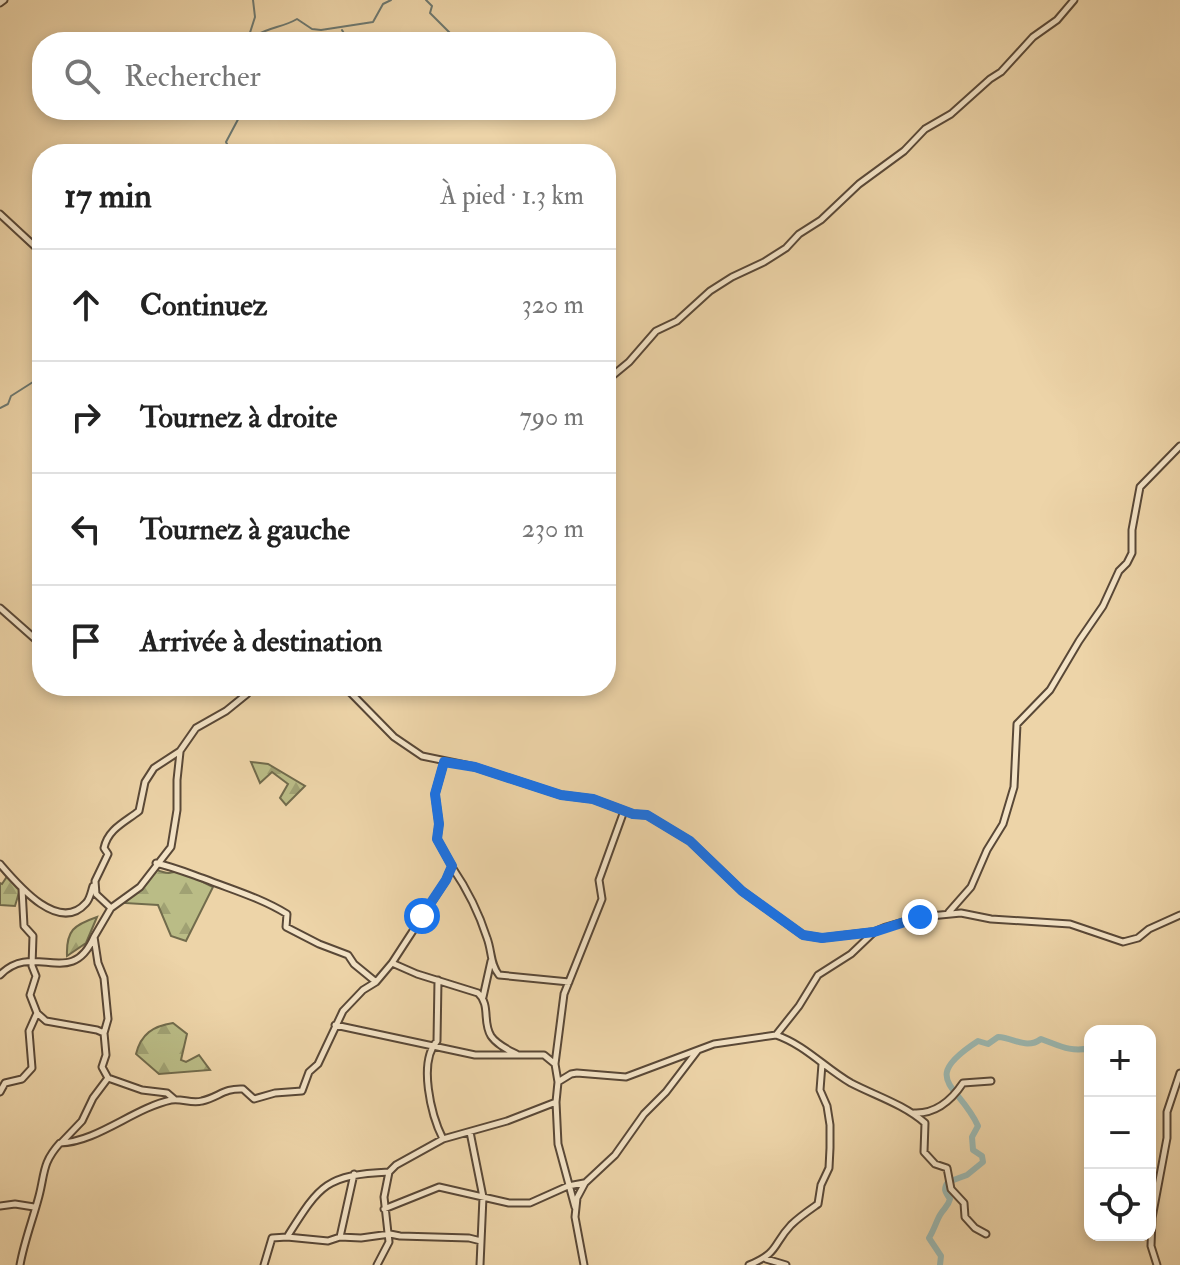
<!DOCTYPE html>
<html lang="fr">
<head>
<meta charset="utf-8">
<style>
  :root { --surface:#fff; --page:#f2f2f2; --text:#222; --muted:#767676; --line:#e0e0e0 }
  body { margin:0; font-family:"IM FELL Double Pica",serif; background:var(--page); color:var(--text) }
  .controls { position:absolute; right:24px; bottom:24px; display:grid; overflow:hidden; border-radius:16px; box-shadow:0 4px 12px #0003 }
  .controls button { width:72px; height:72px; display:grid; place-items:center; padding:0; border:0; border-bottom:2px solid var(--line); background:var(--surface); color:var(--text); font:40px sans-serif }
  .stop { position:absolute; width:24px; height:24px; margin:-18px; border:6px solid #1a73e8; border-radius:50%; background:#fff }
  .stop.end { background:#1a73e8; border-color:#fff; box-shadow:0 2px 8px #0008 }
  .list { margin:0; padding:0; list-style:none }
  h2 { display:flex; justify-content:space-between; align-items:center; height:104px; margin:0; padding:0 32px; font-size:34px }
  h2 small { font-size:26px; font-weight:400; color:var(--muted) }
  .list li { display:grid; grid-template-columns:52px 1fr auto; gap:24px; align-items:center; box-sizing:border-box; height:112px; padding:0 32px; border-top:2px solid var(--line) }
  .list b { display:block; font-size:30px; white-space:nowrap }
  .list em { font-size:26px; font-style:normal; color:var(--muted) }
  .icon { flex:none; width:44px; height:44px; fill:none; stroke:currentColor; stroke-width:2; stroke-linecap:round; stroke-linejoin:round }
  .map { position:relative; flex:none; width:1180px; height:1265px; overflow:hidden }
  .search { position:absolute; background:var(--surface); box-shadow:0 4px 12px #0003; left:32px; top:32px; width:584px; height:88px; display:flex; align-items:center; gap:20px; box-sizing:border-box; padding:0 28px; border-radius:32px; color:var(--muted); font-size:30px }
  .panel { position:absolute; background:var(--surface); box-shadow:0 4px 12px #0003; left:32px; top:144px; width:584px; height:552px; border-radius:32px }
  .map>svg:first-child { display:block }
</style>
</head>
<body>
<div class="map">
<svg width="1180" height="1265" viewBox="0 0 1180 1265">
  <defs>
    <pattern id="forest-firs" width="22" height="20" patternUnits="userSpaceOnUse" patternTransform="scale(2)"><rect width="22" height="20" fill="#babc86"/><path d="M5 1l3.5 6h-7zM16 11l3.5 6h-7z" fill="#a0a173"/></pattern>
  </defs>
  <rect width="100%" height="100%" fill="#edd4a8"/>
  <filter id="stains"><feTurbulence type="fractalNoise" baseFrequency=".0025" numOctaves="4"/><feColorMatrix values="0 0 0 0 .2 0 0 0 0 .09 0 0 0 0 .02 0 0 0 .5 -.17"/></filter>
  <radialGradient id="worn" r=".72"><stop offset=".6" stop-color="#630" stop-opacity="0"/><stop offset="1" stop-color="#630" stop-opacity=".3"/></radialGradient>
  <!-- forest -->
  <path fill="url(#forest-firs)" stroke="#716b4c" stroke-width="2" d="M251,762L268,764L305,786L286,805L280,798L288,784L272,772L260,783Z
    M154,868C161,873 171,875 179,870L213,887L186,941L171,936L158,905L124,903L142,888Z
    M8,875L20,889L15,906L0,905V883L2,884Z
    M97,917L86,943L67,956C66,930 74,925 97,917Z
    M173,1023L187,1034L181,1060L186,1062L199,1055L210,1070L159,1074L136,1054C141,1034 153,1026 173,1023Z"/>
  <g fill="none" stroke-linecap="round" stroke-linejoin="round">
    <!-- stream -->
    <path stroke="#6d7870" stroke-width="2" d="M426,0L432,6L430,13L450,33
      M342,30L349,42
      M248,40C266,27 282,28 297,19L312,29L321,30L373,22L383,4L391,0
      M247,42L255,17L253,0
      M232,154L226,142L243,110
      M0,408L8,404L11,396L33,382L42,370"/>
    <!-- river -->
    <path stroke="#9bb7b0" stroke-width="6" d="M940,1265L941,1256L929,1238C934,1230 936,1222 940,1215C944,1208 948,1207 950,1199C945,1192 943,1189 948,1182L967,1175L983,1162L982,1156L973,1150L972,1137L978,1126C959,1084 918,1080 978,1041L988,1044L998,1037C1015,1038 1026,1050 1041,1039C1058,1045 1071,1053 1090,1048"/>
    <defs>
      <path id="minor" d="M0,3L4,0
        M0,214L42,253
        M606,381L629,362L656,331L677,321L710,291L732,277L764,262L786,248L799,234L821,220L859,184L904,151L925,129L951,114L990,79L1001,72L1033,37L1057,20L1074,0
        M0,608L42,645
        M344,686L394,737L422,756L475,767L561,795L593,799L633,814L647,815L690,841L742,891L803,935L822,938L872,932
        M156,863C173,867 188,873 205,879C233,890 261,898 287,914L286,927L319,944L348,955L354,964L376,982
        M0,864C18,885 59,934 86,903C90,899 91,892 93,886
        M452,867C467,889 479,913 487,938C492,951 490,964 499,975L569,982
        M111,908L140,887L171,847L177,810V780L180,752
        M949,912L971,887L987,850L1003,824L1014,787L1017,724L1050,690L1079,641L1103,606L1119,571L1127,563L1132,553V530L1140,487L1180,446
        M392,963L417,974L478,993C491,1005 482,1022 491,1036C497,1045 509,1050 518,1055
        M0,975C34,940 71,990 94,937
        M438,980L437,1041C418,1062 431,1115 443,1139
        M483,997L491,961
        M37,1013L46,1021L97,1030L104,1033
        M335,1025L475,1055H544L555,1064L558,1082
        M776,1035C805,1045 825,1068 851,1083C876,1096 903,1104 925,1123L924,1152L935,1164L947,1168L951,1189L964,1203L965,1217L975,1228L986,1234
        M555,1064L564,994L602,899L599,880L624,811
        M108,1078L142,1090L167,1093L174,1099
        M0,1092L5,1083L22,1079L32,1068L29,1031L37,1013L30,995L36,976L32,966L33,936L24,926L22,889
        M556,1102L558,1144L575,1207
        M914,1113C936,1114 951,1101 963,1083L991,1081
        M470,1132L483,1197L480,1265
        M61,1143L82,1121L93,1098L108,1078L102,1067L106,1055L104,1033L108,1019L104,978L98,963L94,937L111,908L96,894L95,881L108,854L104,848C108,829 125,822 139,811L145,782L154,768L180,751L196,728L226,711L247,694L251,686
        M0,1206L15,1204L34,1207
        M384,1209L439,1187L509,1203H530L568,1186L584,1183
        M287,1237L328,1241L340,1237L361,1238L390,1234L400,1236L469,1238L481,1241
        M340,1237L354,1174
        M766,1259L786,1265
        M20,1265C24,1242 33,1219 39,1196C45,1173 42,1163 60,1143C97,1142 134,1108 171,1100C182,1098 191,1104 202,1101C219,1097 224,1088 243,1089L254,1099L275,1093L302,1091L309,1072L318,1064L343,1011L363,990L376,982L392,963L446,880L452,866L437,839L439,824L435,794L444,762
        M264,1265L272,1238L287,1237C320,1185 325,1175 389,1172
        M377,1265L389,1242L384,1197L389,1172L396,1165L443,1139L507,1121L556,1102L558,1082L571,1074L577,1073L626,1077L698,1050
        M584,1265L575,1217L577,1198L585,1183L615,1155L644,1114L666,1092L698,1050L714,1044L776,1035L799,1006L818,975L851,954L874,932L886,927L920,917L961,913L991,919L1070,924L1123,942L1138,938L1149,929L1180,915
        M749,1265C780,1252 772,1245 791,1225C799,1217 808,1211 818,1204L821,1185L829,1168L830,1148V1125L827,1106L820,1090L822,1064
        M1157,1265L1151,1246L1152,1218L1167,1138V1112L1180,1073"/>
    </defs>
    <!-- minor casing -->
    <use href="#minor" stroke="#594837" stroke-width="9"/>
    <!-- minor -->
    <use href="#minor" stroke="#f3e3c6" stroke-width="5"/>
  </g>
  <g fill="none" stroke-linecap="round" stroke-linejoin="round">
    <!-- route -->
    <path stroke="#1a73e8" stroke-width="10" d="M422,916L446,880L452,866L437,839L439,824L435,794L444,762L475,767L561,795L593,799L633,814L647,815L690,841L742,891L803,935L822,938L874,932L920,917"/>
  </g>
  <rect width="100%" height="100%" filter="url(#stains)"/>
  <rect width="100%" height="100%" fill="url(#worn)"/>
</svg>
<div class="controls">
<button>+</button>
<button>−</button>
<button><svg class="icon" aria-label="locate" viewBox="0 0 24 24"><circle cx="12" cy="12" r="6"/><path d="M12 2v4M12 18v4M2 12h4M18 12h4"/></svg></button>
</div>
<div class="stop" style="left:422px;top:916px"></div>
<div class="stop end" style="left:920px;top:917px"></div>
<div class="search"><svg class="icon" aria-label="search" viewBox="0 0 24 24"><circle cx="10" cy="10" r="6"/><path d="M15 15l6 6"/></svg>Rechercher</div>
<section class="panel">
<h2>17 min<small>À pied · 1.3 km</small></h2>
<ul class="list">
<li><svg class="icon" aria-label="ahead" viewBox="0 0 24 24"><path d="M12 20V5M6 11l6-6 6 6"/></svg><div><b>Continuez</b></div><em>320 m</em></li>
<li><svg class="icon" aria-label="right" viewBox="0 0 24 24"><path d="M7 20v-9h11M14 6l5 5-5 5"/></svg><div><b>Tournez à droite</b></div><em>790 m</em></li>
<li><svg class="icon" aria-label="left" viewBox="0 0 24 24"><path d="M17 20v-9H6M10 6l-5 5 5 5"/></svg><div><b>Tournez à gauche</b></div><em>230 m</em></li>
<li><svg class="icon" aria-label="arrive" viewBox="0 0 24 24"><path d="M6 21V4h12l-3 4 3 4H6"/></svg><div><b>Arrivée à destination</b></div></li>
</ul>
</section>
</div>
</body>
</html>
